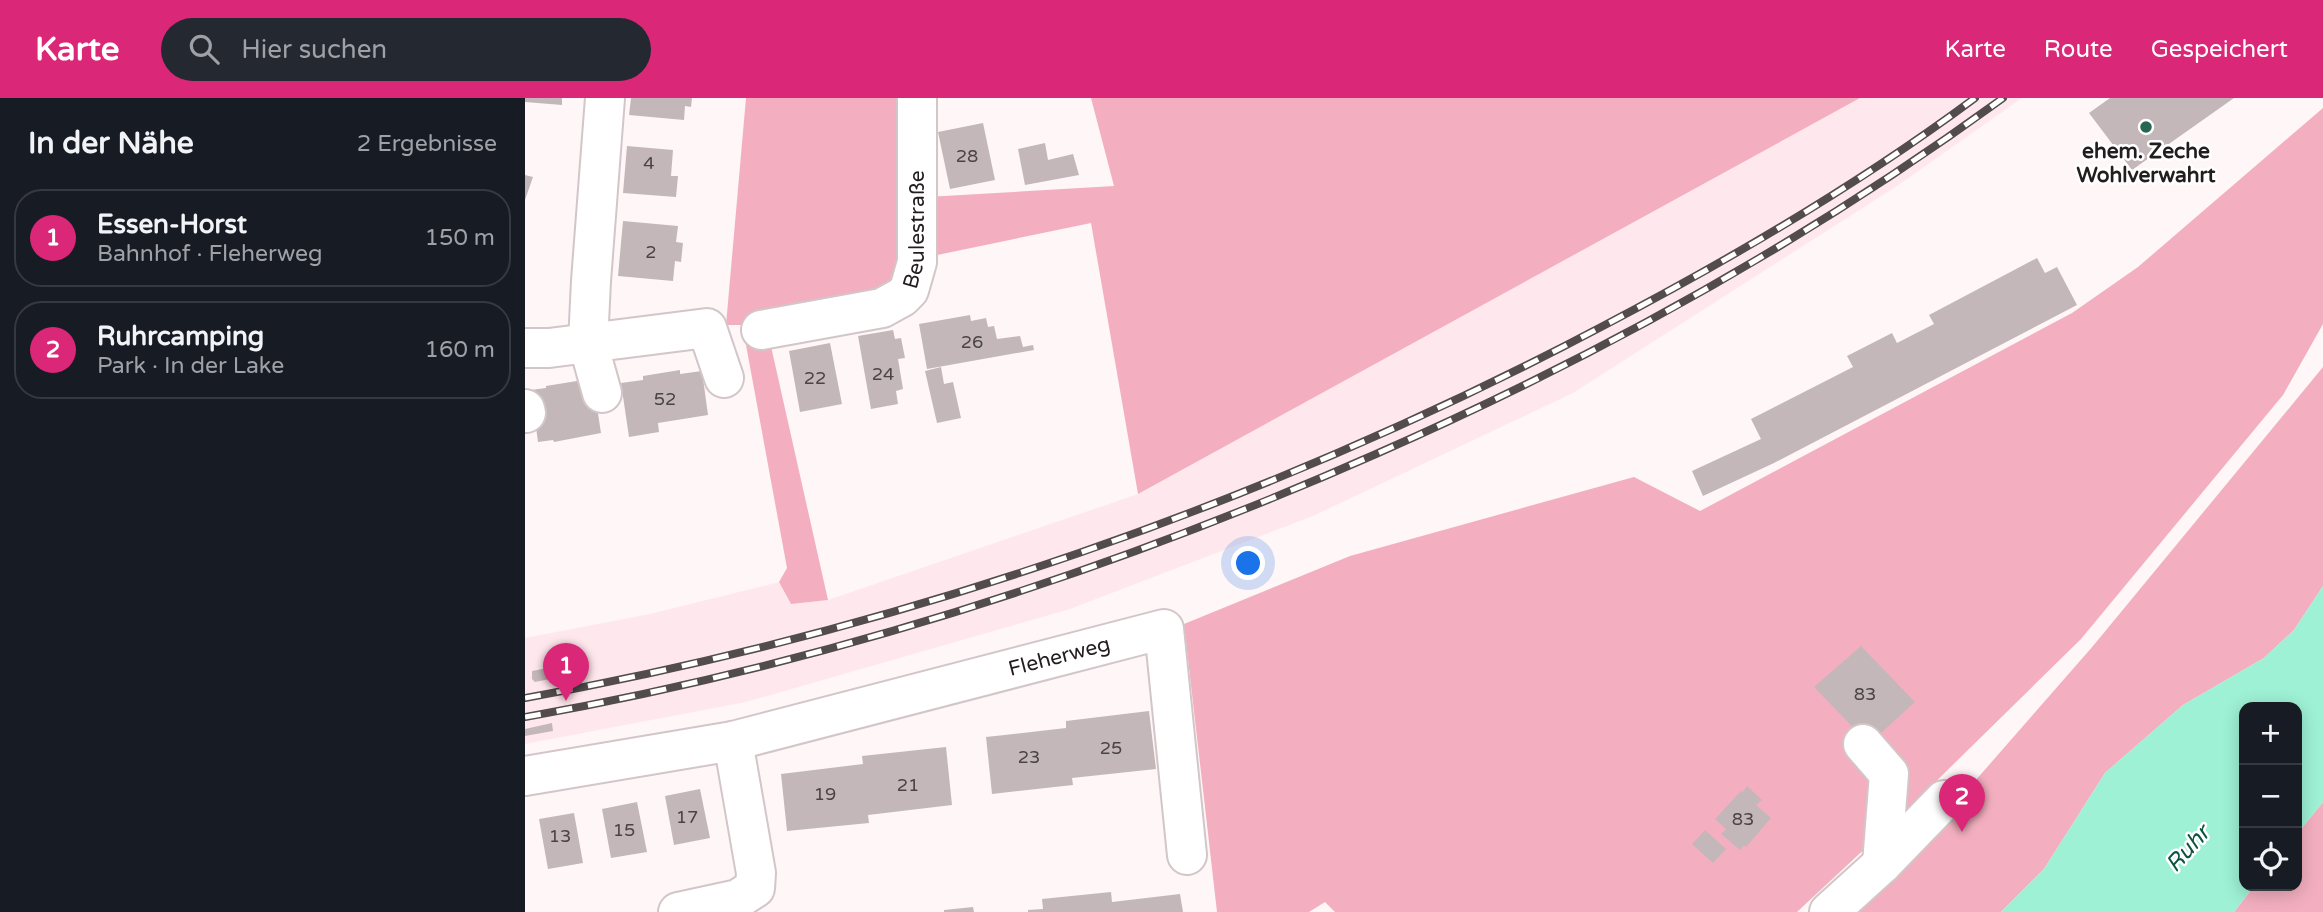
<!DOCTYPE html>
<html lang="de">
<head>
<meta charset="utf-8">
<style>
  :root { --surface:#171b24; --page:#242831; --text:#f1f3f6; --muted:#9ea1a6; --line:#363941; --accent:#db2777 }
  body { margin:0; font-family:"Varela Round",sans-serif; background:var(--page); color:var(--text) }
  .controls { position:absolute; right:21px; bottom:21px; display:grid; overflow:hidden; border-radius:14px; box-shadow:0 4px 18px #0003 }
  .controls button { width:63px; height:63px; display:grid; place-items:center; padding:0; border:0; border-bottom:2px solid var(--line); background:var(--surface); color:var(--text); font:35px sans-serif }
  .you { position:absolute; left:724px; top:466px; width:24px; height:24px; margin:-18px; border:5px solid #fff; border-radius:50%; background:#1a73e8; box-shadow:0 0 0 10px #1a73e833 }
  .badge { display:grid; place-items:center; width:46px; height:46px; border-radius:50%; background:var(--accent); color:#fff; font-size:23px; font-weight:700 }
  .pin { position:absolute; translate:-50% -58px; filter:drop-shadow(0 2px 4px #0008) }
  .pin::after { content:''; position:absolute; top:37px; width:24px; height:21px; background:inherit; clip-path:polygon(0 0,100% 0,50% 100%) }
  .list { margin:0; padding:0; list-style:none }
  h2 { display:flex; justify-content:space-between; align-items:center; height:91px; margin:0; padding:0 28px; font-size:30px }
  h2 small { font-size:23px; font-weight:400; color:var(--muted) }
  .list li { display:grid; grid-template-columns:46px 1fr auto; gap:21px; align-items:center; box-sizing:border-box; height:98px; margin:0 14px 14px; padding:0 14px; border:2px solid var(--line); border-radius:28px }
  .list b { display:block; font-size:26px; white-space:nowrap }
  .list p { margin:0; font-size:23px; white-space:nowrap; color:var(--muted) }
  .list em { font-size:23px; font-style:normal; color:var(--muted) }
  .icon { flex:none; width:38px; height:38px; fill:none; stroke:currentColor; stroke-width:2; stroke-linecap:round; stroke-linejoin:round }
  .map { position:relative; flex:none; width:1798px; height:814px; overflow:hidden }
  header { display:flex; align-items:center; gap:42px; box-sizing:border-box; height:98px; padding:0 35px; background:var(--accent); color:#fff }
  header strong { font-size:33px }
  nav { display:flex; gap:38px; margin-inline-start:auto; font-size:24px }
  .search { width:490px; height:63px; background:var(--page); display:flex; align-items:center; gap:18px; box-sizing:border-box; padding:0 24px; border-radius:38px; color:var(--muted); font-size:26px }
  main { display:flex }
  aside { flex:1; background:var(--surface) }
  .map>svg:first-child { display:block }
</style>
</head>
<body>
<header>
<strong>Karte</strong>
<div class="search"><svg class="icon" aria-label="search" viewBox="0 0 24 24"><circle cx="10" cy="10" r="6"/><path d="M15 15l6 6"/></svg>Hier suchen</div>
<nav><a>Karte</a><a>Route</a><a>Gespeichert</a></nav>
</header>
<main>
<aside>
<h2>In der Nähe<small>2 Ergebnisse</small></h2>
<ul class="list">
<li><span class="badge">1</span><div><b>Essen-Horst</b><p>Bahnhof · Fleherweg</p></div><em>150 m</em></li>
<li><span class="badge">2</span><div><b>Ruhrcamping</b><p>Park · In der Lake</p></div><em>160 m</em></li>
</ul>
</aside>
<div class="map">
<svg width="1798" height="814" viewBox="0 0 1798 814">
  <rect width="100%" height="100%" fill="#fef6f7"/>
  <!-- built -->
  <path fill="#ffe8ed" d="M1335,0H1497L1372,88L1048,295L788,418L545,511L221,604L0,646V540L125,516L254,484L266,506L303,502L613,396Z"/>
  <!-- green -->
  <path fill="#f3afbf" d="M221,0H398L402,99L589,88L566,0H1335L613,396L566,125L388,162L384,184L242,227H201Z
    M1798,10V226L1758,297L1556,541L1391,703L1272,814H810L800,804L784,814H692L659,526L825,458L1109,379L1175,413L1547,215L1613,169Z
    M243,235L303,502L266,506L254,484L262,470L219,236Z
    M1798,269V488L1769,532L1739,560L1658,607L1580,675L1519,771L1476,814H1311L1436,699L1568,548Z
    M1798,704V814H1709L1729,788H1772V736Z"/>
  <!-- water -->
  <path fill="#9ef1d5" d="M1798,488V704L1772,736V609H1719V788H1729L1709,814H1476L1519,771L1580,675L1658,607L1739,560L1769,532Z"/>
  <!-- building -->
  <path fill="#c4b7ba" d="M0,0H37V7L0,4Z
    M106,0H167L166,9L160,8L159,22L104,17Z
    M1585,0H1709L1607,72L1564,15Z
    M458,25L470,82L425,91L413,34Z
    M520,45L523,62L548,56L554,77L500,87L493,51Z
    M102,48L148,52L146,78H153L151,99L98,95Z
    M0,77L8,79L0,102Z
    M98,123L153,128L151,144L158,145L156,164L150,163L148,183L93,178Z
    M1512,160L1520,175L1532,169L1552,207L1249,365L1178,398L1167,373L1236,341L1226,321L1328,269L1322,258L1367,235L1372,245L1409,226L1404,217Z
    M445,217L446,223L461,220L463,229L469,228L472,241L495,238L498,249L508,247L509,252L402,271L394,226Z
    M368,232L370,241L376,240L380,260L373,261L378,291L371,293L373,306L346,311L333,238Z
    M305,245L317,306L275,314L264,253Z
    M416,269L419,286L428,284L436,320L412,325L400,273Z
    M155,272V276L177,273L183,317L133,325L134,334L104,339L96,285L118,282V278Z
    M52,283L53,285L68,283L76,335L29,344L28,342L13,344L6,292L21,290V288Z
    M1336,548L1390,604L1344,646L1289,589Z
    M48,565L52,567L53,573L50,576L10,584L7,581V573Z
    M624,613L631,671L547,680L548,687L467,696L461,639L541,630V623Z
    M27,625L28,633L0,638V631Z
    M421,649L427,707L343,717L344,725L262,733L256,676L338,666L337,658Z
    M1222,688L1237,702L1231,707L1246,720L1221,749L1219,747L1215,752L1196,736L1201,731L1190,721L1216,693L1217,695Z
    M175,691L185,740L149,747L140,698Z
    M112,704L122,754L86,760L77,711Z
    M49,715L58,765L23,771L14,721Z
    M1180,732L1201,751L1188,765L1167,746Z
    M586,794L587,804L655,796L658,814H503V812L518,811L517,801Z
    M448,809L449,814H419V812Z"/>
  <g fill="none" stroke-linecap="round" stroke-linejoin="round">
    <defs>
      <g id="minor">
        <path id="s1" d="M236,232L357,210L377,199L384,192L392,164V0"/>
        <path d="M0,250H24L182,230L199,280"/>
        <path d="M77,295L63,245L66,183L80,0"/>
        <path d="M0,311L1,315"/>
        <path d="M1338,646L1364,676L1357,766"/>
        <path id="s2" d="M0,678L208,643L639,531L662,757"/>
        <path d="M153,814L213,801L230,790L231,775L208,643"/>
        <path d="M1304,814L1357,766L1419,702"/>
      </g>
    </defs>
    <!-- minor casing -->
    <use href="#minor" stroke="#d3c6c9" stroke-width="42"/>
    <!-- minor -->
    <use href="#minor" stroke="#fff" stroke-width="38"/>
    <defs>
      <path id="rail" d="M0,600C375,532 741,406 1078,228C1206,161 1333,87 1450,0
        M0,619C293,567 579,476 851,356C1072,259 1283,142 1478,0"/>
    </defs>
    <!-- rail casing -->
    <use href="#rail" stroke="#524c4d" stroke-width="8"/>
    <!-- rail -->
    <use href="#rail" stroke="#fff" stroke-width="5" stroke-dasharray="16" stroke-linecap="butt"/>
  </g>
  <!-- markers -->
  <circle fill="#266653" stroke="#fff" stroke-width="2.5" cx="1621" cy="29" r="7"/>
  <g text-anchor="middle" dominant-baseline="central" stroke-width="5" stroke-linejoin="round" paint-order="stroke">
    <!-- number labels -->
    <g font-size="18" fill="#4a4445">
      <text x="442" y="58">28</text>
      <text x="124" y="65">4</text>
      <text x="126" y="154">2</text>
      <text x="447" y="244">26</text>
      <text x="358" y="276">24</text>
      <text x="290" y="280">22</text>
      <text x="140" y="301">52</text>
      <text x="1340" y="596">83</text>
      <text x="586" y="650">25</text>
      <text x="504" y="659">23</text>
      <text x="383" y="687">21</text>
      <text x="300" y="696">19</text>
      <text x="162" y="719">17</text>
      <text x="1218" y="721">83</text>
      <text x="99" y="732">15</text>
      <text x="35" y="738">13</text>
    </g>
    <!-- poi labels -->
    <g font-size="21" font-weight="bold" fill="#221d1e" stroke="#fff">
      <text x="1621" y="53">ehem. Zeche<tspan x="1621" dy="24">Wohlverwahrt</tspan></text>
    </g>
    <!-- street labels -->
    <g font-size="21" fill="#221d1e" stroke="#fff">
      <text stroke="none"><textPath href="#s1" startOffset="217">Beulestraße</textPath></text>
      <text stroke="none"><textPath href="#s2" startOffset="548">Fleherweg</textPath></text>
    </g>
    <!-- water labels -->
    <g font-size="23" font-style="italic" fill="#0d5341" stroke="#fff">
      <text transform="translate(1663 751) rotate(-48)">Ruhr</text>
    </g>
  </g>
</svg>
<div class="controls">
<button>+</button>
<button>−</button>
<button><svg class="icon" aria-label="locate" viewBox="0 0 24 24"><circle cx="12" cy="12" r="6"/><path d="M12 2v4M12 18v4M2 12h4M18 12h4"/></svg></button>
</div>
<div class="you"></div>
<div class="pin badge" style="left:41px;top:603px">1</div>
<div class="pin badge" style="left:1437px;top:734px">2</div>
</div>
</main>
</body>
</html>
